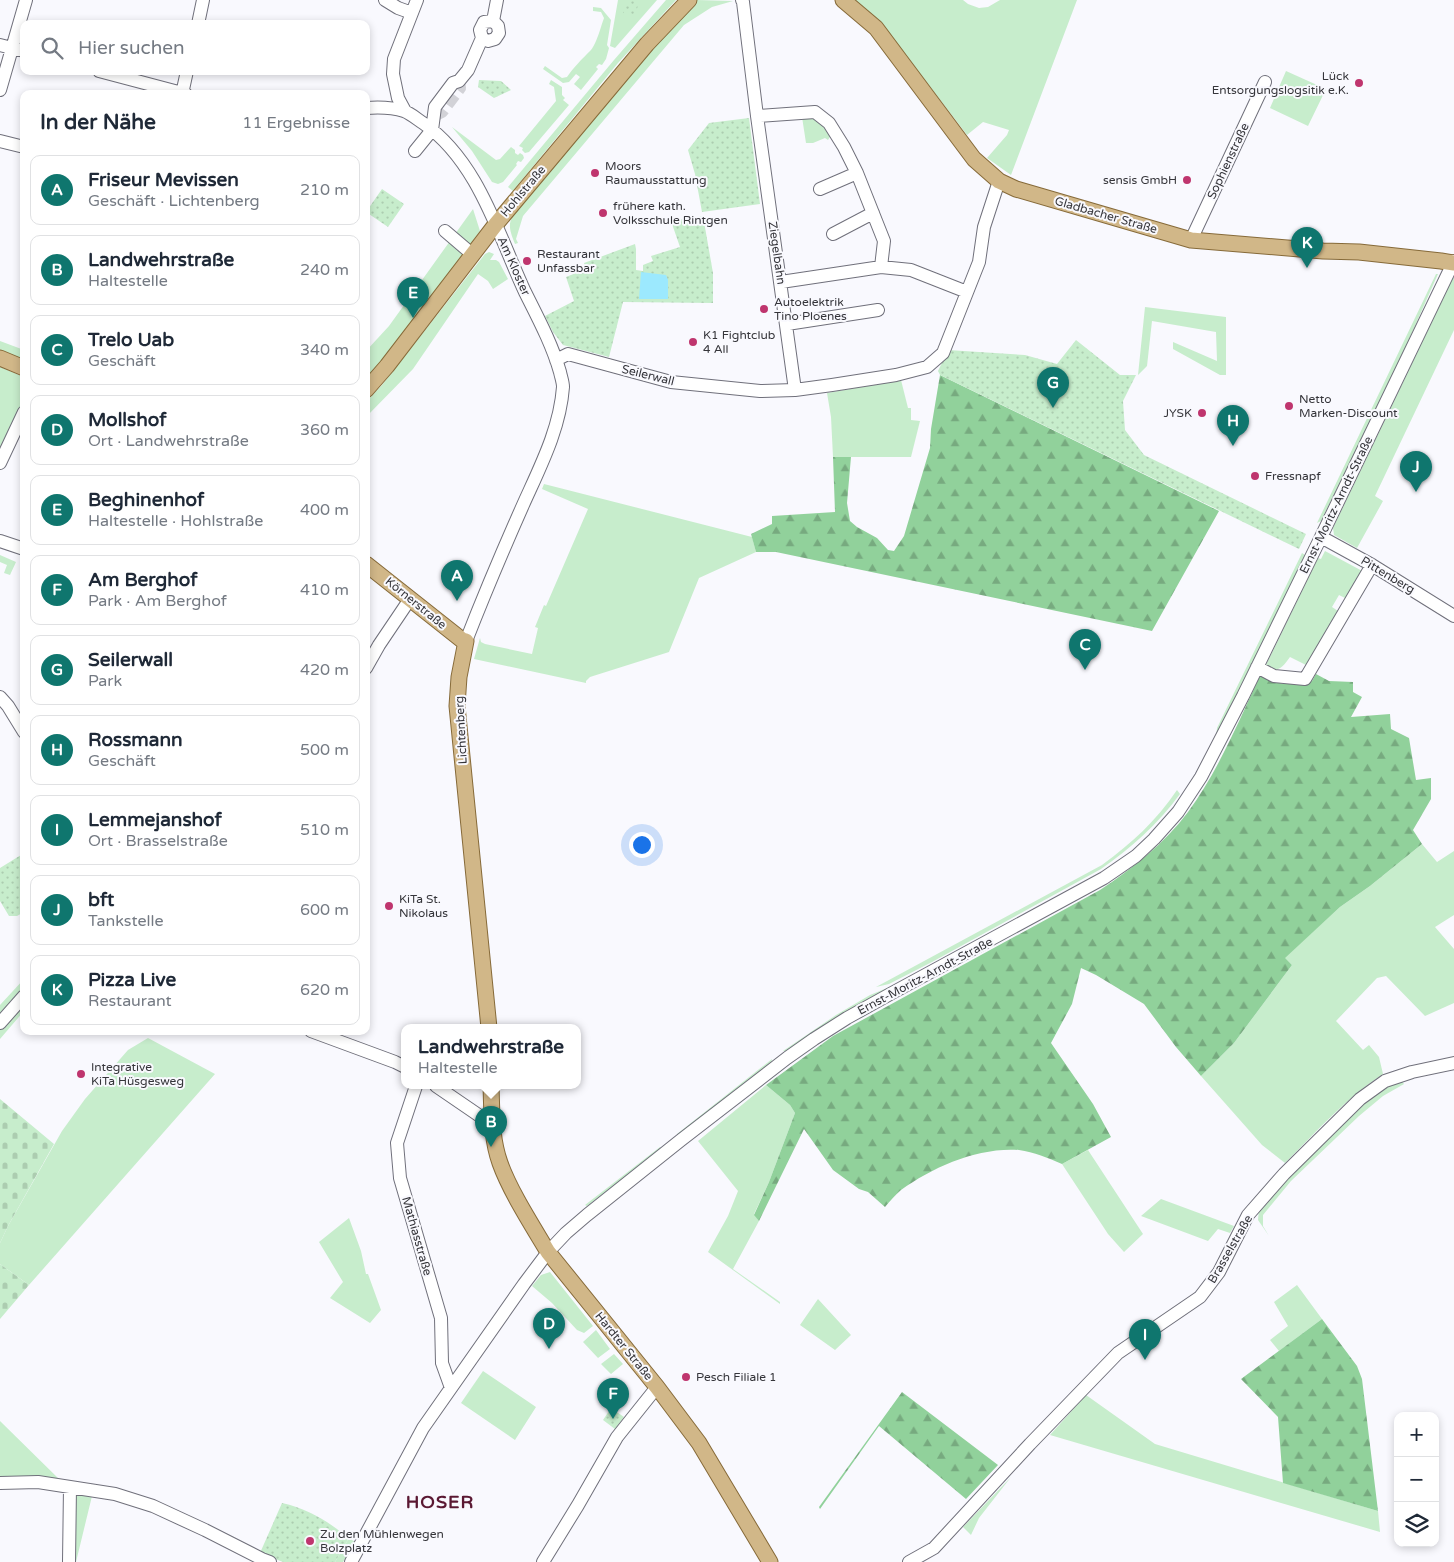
<!DOCTYPE html>
<html lang="de">
<head>
<meta charset="utf-8">
<style>
  :root { --surface:#fff; --page:#f2f2f3; --text:#1f2937; --muted:#747a83; --line:#e0e1e3; --accent:#0f766e }
  body { margin:0; font-family:"Varela Round",sans-serif; background:var(--page); color:var(--text) }
  .controls { position:absolute; right:15px; bottom:15px; display:grid; overflow:hidden; border-radius:10px; box-shadow:0 2px 8px #0003 }
  .controls button { width:45px; height:45px; display:grid; place-items:center; padding:0; border:0; border-bottom:1px solid var(--line); background:var(--surface); color:var(--text); font:25px sans-serif }
  .you { position:absolute; left:641px; top:844px; width:18px; height:18px; margin:-12px; border:4px solid #fff; border-radius:50%; background:#1a73e8; box-shadow:0 0 0 8px #1a73e833 }
  .badge { display:grid; place-items:center; width:32px; height:32px; border-radius:50%; background:var(--accent); color:#fff; font-size:16px; font-weight:700 }
  .pin { position:absolute; translate:-50% -41px; filter:drop-shadow(0 1px 2px #0008) }
  .pin::after { content:''; position:absolute; top:26px; width:18px; height:15px; background:inherit; clip-path:polygon(0 0,100% 0,50% 100%) }
  .popup { position:absolute; left:401px; top:1024px; width:180px; height:65px; box-sizing:border-box; display:grid; place-content:center; border-radius:10px; background:var(--surface); filter:drop-shadow(0 1px 4px #0005); font-size:16px; white-space:nowrap; color:var(--muted) }
  .popup b { font-size:19px; color:var(--text) }
  .popup::after { content:''; position:absolute; left:50%; top:100%; margin-left:-10px; border:10px solid transparent; border-top-color:var(--surface) }
  .list { margin:0; padding:0; list-style:none }
  h2 { display:flex; justify-content:space-between; align-items:center; height:65px; margin:0; padding:0 20px; font-size:21px }
  h2 small { font-size:16px; font-weight:400; color:var(--muted) }
  .list li { display:grid; grid-template-columns:32px 1fr auto; gap:15px; align-items:center; box-sizing:border-box; height:70px; margin:0 10px 10px; padding:0 10px; border:1px solid var(--line); border-radius:10px }
  .list b { display:block; font-size:19px; white-space:nowrap }
  .list p { margin:0; font-size:16px; white-space:nowrap; color:var(--muted) }
  .list em { font-size:16px; font-style:normal; color:var(--muted) }
  .icon { flex:none; width:28px; height:28px; fill:none; stroke:currentColor; stroke-width:2; stroke-linecap:round; stroke-linejoin:round }
  .map { position:relative; flex:none; width:1454px; height:1562px; overflow:hidden }
  .search { position:absolute; background:var(--surface); box-shadow:0 2px 8px #0003; left:20px; top:20px; width:350px; height:55px; display:flex; align-items:center; gap:12px; box-sizing:border-box; padding:0 18px; border-radius:10px; color:var(--muted); font-size:19px }
  .panel { position:absolute; background:var(--surface); box-shadow:0 2px 8px #0003; left:20px; top:90px; width:350px; height:945px; border-radius:10px }
  .map>svg:first-child { display:block }
</style>
</head>
<body>
<div class="map">
<svg width="1454" height="1562" viewBox="0 0 1454 1562">
  <defs>
    <pattern id="forest-firs" width="22" height="20" patternUnits="userSpaceOnUse" patternTransform="scale(1.25)"><rect width="22" height="20" fill="#91d19b"/><path d="M5 1l3.5 6h-7zM16 11l3.5 6h-7z" fill="#77aa7f"/></pattern>
    <pattern id="cemetery-stones" width="16" height="16" patternUnits="userSpaceOnUse" patternTransform="scale(1.25)"><rect width="16" height="16" fill="#c7edcc"/><path d="M2 7V4a2 2 0 0 1 4 0v3zM10 15v-3a2 2 0 0 1 4 0v3z" fill="#acccb0"/></pattern>
    <pattern id="park-dots" width="8" height="8" patternUnits="userSpaceOnUse" patternTransform="scale(1.25)"><rect width="8" height="8" fill="#c7edcc"/><path d="M2 2h.1M6 6h.1" fill="none" stroke="#acccb0" stroke-width="1.8" stroke-linecap="round"/></pattern>
  </defs>
  <rect width="100%" height="100%" fill="#f9f9fe"/>
  <!-- grass -->
  <path fill="#c7edcc" d="M618,0H657L615,48L610,46Z
    M666,0H676L618,63L516,187L513,191L508,187L614,60Z
    M697,0L733,1L712,7L684,25L523,216L516,239L518,243L515,244C507,224 508,222 521,204L653,46Z
    M854,0H963L968,4L979,8L988,7L1000,0H1077L1011,175L987,158L1007,135L1009,130L983,122L967,135L880,21Z
    M593,7L601,8L611,20L607,45L609,48L606,59L602,65L599,64L596,67L598,69L581,90L574,84L580,77L576,74L569,82L563,83L543,69L545,66L562,78L567,77C573,68 582,59 590,51C596,46 601,26 604,18L601,12L593,11Z
    M1286,71L1326,89L1308,126L1270,108Z
    M551,80L562,87V95L565,98L563,100L569,105L529,152L525,153L522,150L523,148L519,146L556,101L554,87L549,84Z
    M802,117C818,117 822,123 831,135L828,140L825,138L813,143H806Z
    M452,127L496,160L500,159L511,147L515,150V153L518,155L520,153L523,155L524,158L521,162L518,161L516,164L517,165L503,182L498,184L492,182L472,151Z
    M473,209L480,231L376,372L366,382V351L389,326Z
    M489,252L494,254L490,260H496L499,262L508,279L493,289L488,281L478,274L413,369L366,417V402L382,385L485,254Z
    M1436,274H1438L1398,364L1321,521L1317,523Z
    M1453,278H1454V330L1375,496L1383,501L1357,548L1334,535L1333,528Z
    M1145,307L1226,317V375H1220L1173,349V342L1217,361L1216,332L1152,321L1147,366L1138,375Z
    M0,341L24,350V361L0,352Z
    M0,367L24,377V398L2,446H0Z
    M901,380L908,408H911V420L920,421L911,457H833L831,417L827,393Z
    M544,484L752,537L756,552L699,578L669,652L590,677L586,681V683L474,659L480,638L481,642L485,644L532,654L538,628L535,627L544,605L546,606L588,509L542,489Z
    M1325,551L1366,573L1352,597L1345,598L1339,595L1332,607L1338,611L1310,667L1290,657C1282,668 1278,673 1265,667L1318,558L1321,559Z
    M1302,553L1305,555L1216,738L1217,728Z
    M0,555L16,562L10,575L4,573L7,565L0,562Z
    M1177,790L1180,794C1158,824 1131,848 1101,869L932,962L889,984L876,987L1102,865C1132,843 1156,821 1177,790Z
    M1422,844L1437,862L1454,851V915L1435,927L1454,949V1003L1425,1016L1386,976L1377,978L1336,1021L1363,1050L1369,1045L1379,1057L1383,1074C1346,1098 1316,1132 1285,1163L1262,1145L1201,1076L1234,1043L1292,965L1284,958L1340,907L1370,886Z
    M24,979V990L0,1018V1005Z
    M897,984L789,1051H783L836,1015L870,995Z
    M24,1002V1011L0,1039V1029Z
    M148,1038L215,1074L29,1285L0,1264V1243L8,1226L62,1131L85,1099L128,1050Z
    M772,1059L771,1064L680,1135L677,1134Z
    M1401,1080L1404,1084L1383,1096L1359,1116L1291,1181L1263,1215V1226L1269,1236L1258,1220L1259,1209L1293,1171L1363,1103L1387,1085Z
    M766,1085L790,1105L795,1113L769,1182L754,1214L759,1221L733,1269L780,1302V1304L708,1252L728,1216L738,1191L698,1141Z
    M660,1147L662,1149L587,1206L585,1205Z
    M1088,1150L1143,1234L1124,1252L1108,1234L1062,1164Z
    M1161,1199L1234,1226L1230,1233L1218,1229L1208,1241L1141,1216Z
    M349,1218L361,1251L366,1274H368L381,1310L370,1323L330,1298L343,1282L319,1242Z
    M550,1272L593,1326L584,1333L577,1330L552,1303L532,1286L541,1275Z
    M1297,1285L1322,1319L1279,1351L1270,1340L1288,1326L1274,1302Z
    M818,1299L851,1335L835,1350L800,1325Z
    M596,1330L610,1349L598,1358L583,1342Z
    M614,1354L623,1364L611,1374L601,1364Z
    M483,1371L536,1407L515,1440L461,1403Z
    M1086,1395L1155,1444L1378,1511L1380,1532L1050,1435Z
    M0,1421L61,1481L0,1480Z
    M1011,1477L979,1518L971,1535L963,1527Z
    M78,1494L92,1496L76,1562H73L74,1496Z
    M349,1538L355,1542L343,1562H335Z"/>
  <!-- forest -->
  <path fill="url(#forest-firs)" d="M940,375L1219,511L1152,631L776,552H756L751,534L772,524V516L835,512L833,457H851L847,503L850,521L857,527L877,538L888,550L894,551L904,536L930,448L931,429Z
    M1261,674C1278,687 1292,685 1312,681L1316,674L1329,681L1353,682V692L1362,697L1351,717L1390,714L1391,729L1409,738L1416,780L1431,778V799L1413,830L1422,844L1370,886L1340,907L1285,958L1292,965L1234,1043L1201,1076L1176,1047L1144,1004L1096,975L1081,968L1072,1004L1051,1043L1093,1104L1111,1137L1062,1164C1048,1158 1034,1152 1019,1150C978,1147 933,1167 901,1190C895,1195 890,1201 885,1207L868,1192L859,1189L833,1170L804,1129L759,1221L754,1215L769,1182L795,1113L790,1105L766,1085L833,1036L1100,890C1133,868 1164,844 1188,812C1219,770 1239,720 1261,674Z
    M1322,1319L1357,1366L1362,1379L1378,1511L1283,1483L1278,1417L1241,1379Z
    M902,1392L998,1465L966,1499L879,1426L820,1509L819,1507Z"/>
  <!-- cemetery -->
  <path fill="url(#cemetery-stones)" d="M0,1099L54,1144L8,1226L0,1243Z
    M0,1264L29,1285L0,1319Z"/>
  <!-- park -->
  <path fill="url(#park-dots)" d="M628,0H640L634,17L623,13Z
    M479,80L501,81L511,90L494,98L478,87Z
    M749,118L760,204L702,212L695,174L688,150L709,123Z
    M382,189L404,204L388,227L366,212Z
    M703,216L713,273V303L623,302L609,357L563,345L553,332L545,316L574,301L566,277L586,269L584,263L635,244L636,249V270L643,271V265L653,261L651,256L680,247L671,221Z
    M1076,340L1120,375H1136L1123,401L1125,430L1144,455L1306,534L1299,549L940,375L938,371L948,350L1025,355L1057,364Z
    M21,855L24,859V912L17,916H9L0,901V868Z
    M611,1408L624,1417L615,1429L603,1420Z
    M282,1503C309,1509 327,1521 349,1538L335,1562H283L260,1553Z"/>
  <!-- water -->
  <path fill="#9ce9fe" d="M641,272L666,275L668,280V299H639Z"/>
  <g fill="none" stroke-linecap="round" stroke-linejoin="round">
    <!-- minor-tunnel -->
    <path stroke="#d2d2d7" stroke-width="12" stroke-dasharray="12 6" stroke-linecap="butt" d="M434,116L442,112L460,88L459,81"/>
    <defs>
      <path id="minor" d="M385,0L398,8L412,13
        M742,0L743,2L757,116L795,390
        M493,21L497,0
        M198,24L203,0
        M0,45L24,51
        M99,71L186,94
        M0,90L26,0
        M182,94L187,71
        M366,108C379,107 391,107 404,111C410,113 417,119 423,123C478,161 498,234 525,292C538,318 552,344 560,372C561,377 563,382 563,387C560,429 540,467 523,505C503,550 484,595 466,641
        M405,111L398,98L393,74L394,59L417,0
        M757,116L815,112L829,123L844,147L857,173L884,241L881,267
        M0,141L24,147
        M415,151L432,130L435,107L453,83L459,81L468,70L482,38L480,30L484,22L493,21L498,26L499,33L495,39L488,41L482,38
        M820,189L857,173
        M445,231L472,254
        M833,234L873,213
        M1191,240L1265,82
        M781,282L881,267L911,270L967,292
        M787,324L878,310
        M556,360L568,354L671,382L760,391L795,390L832,385L896,375L927,367L943,353L979,262L984,227L999,181
        M0,463L24,412
        M1321,537L1372,565L1454,616
        M0,541L24,549
        M1257,667L1274,676L1305,679L1372,565
        M366,668L379,645L410,599
        M0,697L8,706L24,732
        M0,1023L24,996
        M311,1031L395,1062L405,1067
        M416,1086L397,1143L400,1178L441,1318L442,1363L451,1388
        M436,1086L493,1125
        M0,1483L38,1482L115,1494L153,1506L205,1530L262,1559L270,1562
        M69,1562L70,1487
        M351,1562L423,1428L524,1284L548,1252L566,1233L587,1215L681,1140L787,1058L814,1039L847,1018L892,993L1104,878L1136,856L1154,839L1178,812L1201,777L1243,696L1321,537L1454,261
        M543,1562L578,1505L617,1437L657,1387
        M909,1562L934,1548L1030,1444L1118,1353L1200,1297L1219,1272L1248,1215L1284,1174L1360,1099L1385,1081L1412,1072L1454,1063"/>
      <path id="major" d="M843,0L876,28L974,159L999,181L1016,189L1191,240L1323,251L1359,252L1441,261L1454,263
        M0,358L24,368
        M366,390L387,366L496,224L647,44L689,0
        M366,564L462,640L466,641L459,677L457,706L489,1028
        M491,1086C492,1111 491,1138 500,1163C510,1191 532,1225 548,1252L657,1387L699,1443L770,1562"/>
    </defs>
    <!-- minor casing -->
    <use href="#minor" stroke="#70707b" stroke-width="14"/>
    <!-- major casing -->
    <use href="#major" stroke="#866a39" stroke-width="17"/>
    <!-- minor -->
    <use href="#minor" stroke="#fff" stroke-width="12"/>
    <!-- major -->
    <use href="#major" stroke="#d1b788" stroke-width="15"/>
  </g>
  <!-- markers -->
  <g fill="#bf356e" stroke="#f9f9fe" stroke-width="2">
    <circle cx="1359" cy="83" r="5"/>
    <circle cx="595" cy="173" r="5"/>
    <circle cx="1187" cy="180" r="5"/>
    <circle cx="603" cy="213" r="5"/>
    <circle cx="527" cy="261" r="5"/>
    <circle cx="764" cy="309" r="5"/>
    <circle cx="693" cy="342" r="5"/>
    <circle cx="1289" cy="406" r="5"/>
    <circle cx="1202" cy="413" r="5"/>
    <circle cx="1255" cy="476" r="5"/>
    <circle cx="389" cy="906" r="5"/>
    <circle cx="81" cy="1074" r="5"/>
    <circle cx="686" cy="1377" r="5"/>
    <circle cx="310" cy="1541" r="5"/>
  </g>
  <g text-anchor="middle" dominant-baseline="central" stroke-width="4" stroke-linejoin="round" paint-order="stroke">
    <!-- poi labels -->
    <g font-size="12" fill="#35353a" stroke="#f9f9fe" text-anchor="start">
      <text x="1349" y="76" text-anchor="end">Lück<tspan x="1349" dy="14">Entsorgungslogsitik e.K.</tspan></text>
      <text x="605" y="166">Moors<tspan x="605" dy="14">Raumausstattung</tspan></text>
      <text x="1177" y="180" text-anchor="end">sensis GmbH</text>
      <text x="613" y="206">frühere kath.<tspan x="613" dy="14">Volksschule Rintgen</tspan></text>
      <text x="537" y="254">Restaurant<tspan x="537" dy="14">Unfassbar</tspan></text>
      <text x="774" y="302">Autoelektrik<tspan x="774" dy="14">Tino Ploenes</tspan></text>
      <text x="703" y="335">K1 Fightclub<tspan x="703" dy="14">4 All</tspan></text>
      <text x="1299" y="399">Netto<tspan x="1299" dy="14">Marken-Discount</tspan></text>
      <text x="1192" y="413" text-anchor="end">JYSK</text>
      <text x="1265" y="476">Fressnapf</text>
      <text x="399" y="899">KiTa St.<tspan x="399" dy="14">Nikolaus</tspan></text>
      <text x="91" y="1067">Integrative<tspan x="91" dy="14">KiTa Hüsgesweg</tspan></text>
      <text x="696" y="1377">Pesch Filiale 1</text>
      <text x="320" y="1534">Zu den Mühlenwegen<tspan x="320" dy="14">Bolzplatz</tspan></text>
    </g>
    <!-- street labels -->
    <g font-size="12" fill="#35353a" stroke="#f9f9fe">
      <text transform="translate(1228 161) rotate(-65)">Sophienstraße</text>
      <text transform="translate(523 191) rotate(-50)">Hohlstraße</text>
      <text transform="translate(1106 215) rotate(16)">Gladbacher Straße</text>
      <text transform="translate(777 253) rotate(82)">Ziegelbahn</text>
      <text transform="translate(514 266) rotate(66)">Am Kloster</text>
      <text transform="translate(648 375) rotate(14)">Seilerwall</text>
      <text transform="translate(1336 505) rotate(-64)">Ernst-Moritz-Arndt-Straße</text>
      <text transform="translate(1388 575) rotate(31)">Pittenberg</text>
      <text transform="translate(416 603) rotate(39)">Körnerstraße</text>
      <text transform="translate(461 730) rotate(-93)">Lichtenberg</text>
      <text transform="translate(925 976) rotate(-28)">Ernst-Moritz-Arndt-Straße</text>
      <text transform="translate(417 1236) rotate(74)">Mathiasstraße</text>
      <text transform="translate(1230 1249) rotate(-60)">Brasselstraße</text>
      <text transform="translate(624 1346) rotate(51)">Hardter Straße</text>
    </g>
    <!-- district labels -->
    <g font-size="18" font-weight="bold" letter-spacing="1" fill="#5a1832" stroke="#f9f9fe">
      <text x="440" y="1502">HOSER</text>
    </g>
  </g>
</svg>
<div class="controls">
<button>+</button>
<button>−</button>
<button><svg class="icon" aria-label="layers" viewBox="0 0 24 24"><path d="M12 4l9 5-9 5-9-5zM3 14l9 5 9-5"/></svg></button>
</div>
<div class="you"></div>
<div class="pin badge" style="left:457px;top:601px">A</div>
<div class="pin badge" style="left:491px;top:1147px">B</div>
<div class="popup"><b>Landwehrstraße</b>Haltestelle</div>
<div class="pin badge" style="left:1085px;top:670px">C</div>
<div class="pin badge" style="left:549px;top:1349px">D</div>
<div class="pin badge" style="left:413px;top:318px">E</div>
<div class="pin badge" style="left:613px;top:1419px">F</div>
<div class="pin badge" style="left:1053px;top:408px">G</div>
<div class="pin badge" style="left:1233px;top:446px">H</div>
<div class="pin badge" style="left:1145px;top:1360px">I</div>
<div class="pin badge" style="left:1416px;top:492px">J</div>
<div class="pin badge" style="left:1307px;top:268px">K</div>
<div class="search"><svg class="icon" aria-label="search" viewBox="0 0 24 24"><circle cx="10" cy="10" r="6"/><path d="M15 15l6 6"/></svg>Hier suchen</div>
<section class="panel">
<h2>In der Nähe<small>11 Ergebnisse</small></h2>
<ul class="list">
<li><span class="badge">A</span><div><b>Friseur Mevissen</b><p>Geschäft · Lichtenberg</p></div><em>210 m</em></li>
<li><span class="badge">B</span><div><b>Landwehrstraße</b><p>Haltestelle</p></div><em>240 m</em></li>
<li><span class="badge">C</span><div><b>Trelo Uab</b><p>Geschäft</p></div><em>340 m</em></li>
<li><span class="badge">D</span><div><b>Mollshof</b><p>Ort · Landwehrstraße</p></div><em>360 m</em></li>
<li><span class="badge">E</span><div><b>Beghinenhof</b><p>Haltestelle · Hohlstraße</p></div><em>400 m</em></li>
<li><span class="badge">F</span><div><b>Am Berghof</b><p>Park · Am Berghof</p></div><em>410 m</em></li>
<li><span class="badge">G</span><div><b>Seilerwall</b><p>Park</p></div><em>420 m</em></li>
<li><span class="badge">H</span><div><b>Rossmann</b><p>Geschäft</p></div><em>500 m</em></li>
<li><span class="badge">I</span><div><b>Lemmejanshof</b><p>Ort · Brasselstraße</p></div><em>510 m</em></li>
<li><span class="badge">J</span><div><b>bft</b><p>Tankstelle</p></div><em>600 m</em></li>
<li><span class="badge">K</span><div><b>Pizza Live</b><p>Restaurant</p></div><em>620 m</em></li>
</ul>
</section>
</div>
</body>
</html>
